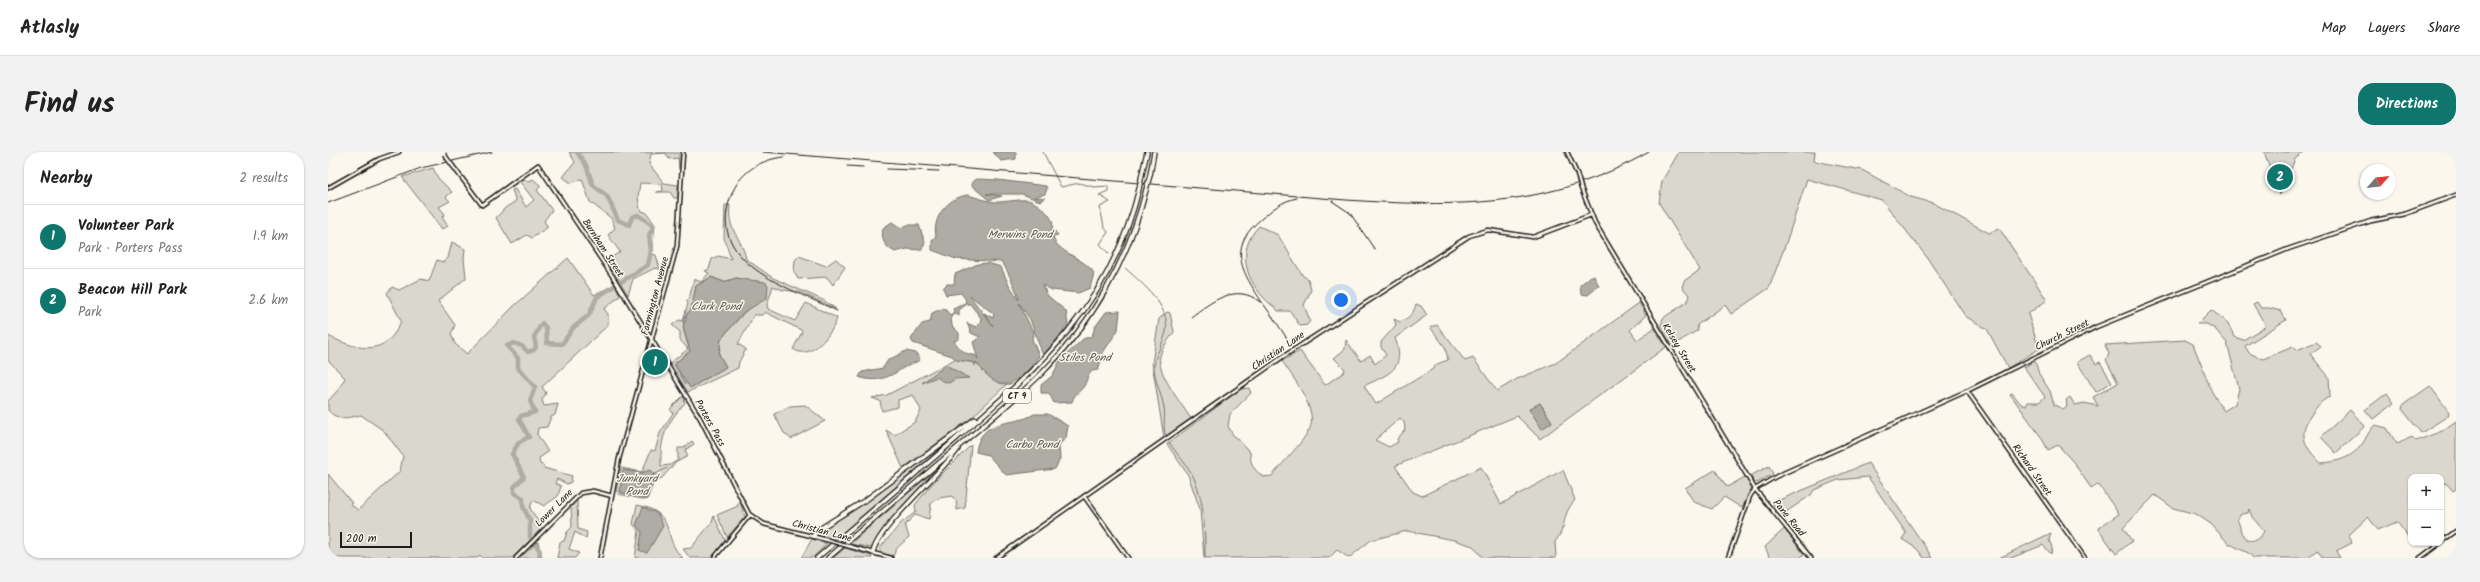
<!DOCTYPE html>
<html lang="en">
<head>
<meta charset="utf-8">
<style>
  :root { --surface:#fff; --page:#f2f2f2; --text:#222; --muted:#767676; --line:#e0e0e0; --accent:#0f766e }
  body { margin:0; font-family:Kalam,sans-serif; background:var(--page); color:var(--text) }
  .controls { position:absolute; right:12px; bottom:12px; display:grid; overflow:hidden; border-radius:8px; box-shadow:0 1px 3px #0004 }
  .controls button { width:36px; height:36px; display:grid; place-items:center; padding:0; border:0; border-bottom:1px solid var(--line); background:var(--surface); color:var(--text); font:20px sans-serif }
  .compass { position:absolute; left:2032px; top:12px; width:36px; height:36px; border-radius:50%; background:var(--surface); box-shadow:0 1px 3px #0004; rotate:63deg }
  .scale { position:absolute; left:12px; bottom:10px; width:72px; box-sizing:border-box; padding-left:4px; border:2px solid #1c1c1c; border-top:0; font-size:11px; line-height:14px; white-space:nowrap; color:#1c1c1c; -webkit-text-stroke:3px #fbf7ec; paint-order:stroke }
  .you { position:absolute; left:1013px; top:148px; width:14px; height:14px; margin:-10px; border:3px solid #fff; border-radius:50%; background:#1a73e8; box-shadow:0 0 0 6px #1a73e833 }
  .badge { display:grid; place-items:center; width:26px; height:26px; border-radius:50%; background:var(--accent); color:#fff; font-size:13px; font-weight:700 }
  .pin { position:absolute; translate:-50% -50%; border:2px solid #fff; box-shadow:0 1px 4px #0006 }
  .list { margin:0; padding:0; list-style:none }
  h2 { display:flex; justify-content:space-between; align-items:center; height:52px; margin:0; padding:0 16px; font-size:17px }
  h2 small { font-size:13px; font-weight:400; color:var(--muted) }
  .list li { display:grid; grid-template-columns:26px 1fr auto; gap:12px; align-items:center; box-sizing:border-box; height:64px; padding:0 16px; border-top:1px solid var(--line) }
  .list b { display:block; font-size:15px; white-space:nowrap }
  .list p { margin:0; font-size:13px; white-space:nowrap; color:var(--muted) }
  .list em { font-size:13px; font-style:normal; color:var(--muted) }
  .map { position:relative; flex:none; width:2128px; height:406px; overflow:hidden; border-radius:16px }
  header { display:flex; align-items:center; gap:24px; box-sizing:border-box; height:56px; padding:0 20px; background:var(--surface); border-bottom:1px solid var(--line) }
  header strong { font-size:19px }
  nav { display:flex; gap:22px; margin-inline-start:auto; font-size:14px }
  .intro { display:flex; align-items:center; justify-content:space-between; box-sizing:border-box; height:96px; padding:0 24px }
  h1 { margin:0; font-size:28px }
  .button { padding:10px 18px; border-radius:16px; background:var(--accent); color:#fff; font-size:14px; font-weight:700 }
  main { display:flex; gap:24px; padding:0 24px }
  aside { flex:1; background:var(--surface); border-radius:16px; box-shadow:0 1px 3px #0004 }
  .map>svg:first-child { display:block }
</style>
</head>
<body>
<header>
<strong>Atlasly</strong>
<nav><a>Map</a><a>Layers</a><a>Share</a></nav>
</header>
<div class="intro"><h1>Find us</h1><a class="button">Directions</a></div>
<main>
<aside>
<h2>Nearby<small>2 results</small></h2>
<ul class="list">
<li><span class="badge">1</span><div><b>Volunteer Park</b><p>Park · Porters Pass</p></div><em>1.9 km</em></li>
<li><span class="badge">2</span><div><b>Beacon Hill Park</b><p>Park</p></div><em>2.6 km</em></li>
</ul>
</aside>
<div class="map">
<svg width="2128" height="406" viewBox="0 0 2128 406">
  <rect width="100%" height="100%" fill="#fbf7ec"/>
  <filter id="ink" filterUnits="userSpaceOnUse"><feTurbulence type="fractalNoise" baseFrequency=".025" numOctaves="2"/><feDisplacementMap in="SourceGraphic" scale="8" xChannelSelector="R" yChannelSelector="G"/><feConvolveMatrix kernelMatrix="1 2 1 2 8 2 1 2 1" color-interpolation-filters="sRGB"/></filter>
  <g filter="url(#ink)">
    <!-- green -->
    <path fill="#dad7ce" stroke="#7b7a75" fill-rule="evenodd" d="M241,0L351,1V17L350,6L341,7L338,1L323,2L321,12L336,31L350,33V46H346L342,40H328L335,39L334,32L312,31L310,45L312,58L319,61L327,73L324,102L328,103L332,117L327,116L305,127L300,143L279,108L292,100L280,83L287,76L283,66L262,50L254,27L243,31L235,25L247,10Z
      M1351,0H1487L1486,9L1534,18L1583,45L1605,51L1661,81L1671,76L1719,148L1700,162L1711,197L1680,216L1659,177L1637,164L1598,104L1554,48L1479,27L1457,94L1441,136L1403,162L1397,153L1369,173L1370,178L1344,194L1333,174L1335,166L1359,150L1362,144L1354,135L1356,129L1372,118L1331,51L1334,29Z
      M1936,0H1976L1967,7L1952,43Z
      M105,16L110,26L124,40L118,45L122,49L111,55L117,62L114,65L120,74L114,77L74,25Z
      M197,27L200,30L205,27L213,34L209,38L224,58L216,69L220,75L204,86L199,83L184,92L168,66L177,56L188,49L184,38L187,37L198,55L206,48L192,30Z
      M397,53H402C399,80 413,83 418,107L445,126L495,148L508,157L471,140L455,138L445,134L439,153L440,157L467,169L478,151L509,166C505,181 483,210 465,197L474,180L473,178L437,160L434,163H426L410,192L418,197L411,210L410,216L360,240L342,211L360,197L352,188V180L344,173L351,168L355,169L360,151L358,149L361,147L366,127L373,130L381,121L377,119L381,117L384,107L390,104L403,107L396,86ZM383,125L396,130L408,126L433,130L440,133L393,187L391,202L398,215L364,235L357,231L346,212L362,199C358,186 349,167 363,158L368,134Z
      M931,74L950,83L975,124L980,127L983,138L976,153L982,169L979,173L972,174L962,159H950C948,155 944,154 941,151C918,130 907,99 931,74Z
      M124,90L137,97L136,106L138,126L110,149L127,173L123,182L127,192L139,202L185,155L240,106L266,143L287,132L292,144L276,157L280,162V173L214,235L218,241L214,248L216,254L230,252L227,263L223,265L219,275L210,276L209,282L220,300L211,306L212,312L215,313L216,316L244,324L243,330L239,332L229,327L227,331L233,334L230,344L216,354L205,348L202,356L214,376L184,406H154L152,403L149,406H64L61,403L57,406H0V322L24,351L22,352L30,358L72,319L75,304L56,279L33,263C20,266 9,269 0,258V249L10,238L17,226L0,208V184C30,198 58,206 73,169L59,141L64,135L71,138L93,127L101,129L109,108L115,110L120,106Z
      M471,104L498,114L508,107L517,115L505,133L499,125L470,127L466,120L467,108Z
      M1929,150L1933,156H1941L1953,159L1958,168L1917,194L1921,201L1935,207L1965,195L1969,198L1988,190L1993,194L1982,202L2001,225L2002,245C1994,248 1991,252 1986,259C1969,280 1975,294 1993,311C2010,310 2024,306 2035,291C2039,284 2041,279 2047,273L2059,276L2069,292L2084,285L2088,289L2114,279L2128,269V337L2125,339L2118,331L2113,333V325H2083V385L2081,386L2069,370L2050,378L2040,365L2021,383L2024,391L2008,399L2012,406H1995L1989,398L1979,406H1925L1922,402L1900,391L1883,372L1868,362L1845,356L1827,343L1795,376L1804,389L1788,402L1770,376L1791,362L1770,332L1763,336L1746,311L1730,293L1720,298L1713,285L1682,242L1684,241L1693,252L1698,254L1700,250H1711L1717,245L1696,215L1707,209L1711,222L1722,239L1726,253L1735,257L1739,254L1738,248L1742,245L1747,253L1756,251L1770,254L1765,245L1790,231L1778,208L1781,202L1777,193L1857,188L1865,192L1884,240L1896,259L1907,252L1911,237L1899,191L1887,177L1879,172H1869L1883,158L1898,169L1907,185L1915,188L1938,174L1925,152ZM1921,357L1924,365L1936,379C1932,388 1922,393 1915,383C1911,379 1913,373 1909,368L1913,362L1920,361Z
      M1311,151L1318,163L1302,178L1309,188L1326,176L1338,195L1212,287L1189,264L1067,314L1085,340L1094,344L1153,315L1173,352L1235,318L1247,348C1233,363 1240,373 1227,390L1228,406H1155L1145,394L1126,388L1079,379L1043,388L1021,406L1009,398L1001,406H876L872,357L860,323L839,292L913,237L921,236L923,241L902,262L900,274L905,283L922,300C922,313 926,317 935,325L944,324C956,309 972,294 981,278C992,260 964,224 954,209L972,199L997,233L1015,221L1017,217L1006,206L1017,197L1018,188L1033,209L1042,203L1047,212L1058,203L1053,195V190L1068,173L1066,167L1072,170C1081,166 1086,161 1088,152L1093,154L1099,163L1067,186C1079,218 1060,222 1036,234L1048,252L1105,217L1109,212L1120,208L1117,195L1102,175L1109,173L1137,209L1145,206L1169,239L1189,227L1228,211ZM1212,251L1224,270L1201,258ZM1072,266L1076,270L1077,278L1069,287L1070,290L1061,295L1047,288Z
      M839,160L842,161L846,180C841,187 834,196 832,204C828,221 854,252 863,267L836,286L824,211L831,167Z
      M1762,203L1768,212L1772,210L1784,230L1768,240L1749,210Z
      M627,207L646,211L647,214V211H650C657,224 665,227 679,232L642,267L575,316L558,278L566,283L587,270L593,258L585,243L570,248V255L554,259L552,249L544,246L559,243Z
      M2102,234L2121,260L2120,264L2093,281L2074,257L2075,253Z
      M2059,241L2066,251L2045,267L2037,258Z
      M355,244L357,251C338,272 332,285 333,314L342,313L350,308V296H356L364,289L366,292L357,298L360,304L347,311L334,326L326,329L319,348L290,342L288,338L293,316L314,320L323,298L327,299L332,281L345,261L342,257ZM295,318L311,321L323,319L326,321L318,347L292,340Z
      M477,253L497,269L463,287L456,281L446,262L462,254Z
      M2022,258L2037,274L2008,301L1993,285Z
      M643,293L637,356L629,358L628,349L624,344L611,346L603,351L601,367L587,363L577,373L581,385L569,396L565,404L556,402L551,397L573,371L588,360L587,353L602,334Z
      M605,301H607L506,388L491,382L492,378L541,348Z
      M1540,311L1598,396L1604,406H1596L1589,397L1574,387L1578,381L1540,325L1510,328L1486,338L1483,343L1458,360L1460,365L1458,368L1444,351Z
      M1441,314L1445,322L1429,331L1426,330L1422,324Z
      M1387,318L1399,335L1417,325L1424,335L1414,356L1396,345L1384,357L1366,350L1357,336Z
      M606,319L544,396L522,392Z
      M249,348L250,377L259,380L258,387L247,380L241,397L251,401L247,406H229L232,390L236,389L239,380L244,375L243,355Z
      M412,350L417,365L399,385L389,363L410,354L409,352Z
      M309,353C350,360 333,387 355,406H307L311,379L305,372Z
      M386,364L397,388L384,406H362L355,397L363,396L384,370Z
      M1456,377L1476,402L1472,406H1442L1437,395Z
      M1723,381L1721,388L1724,395L1723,402L1715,393L1683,406H1671Z
      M484,387L499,392L484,406H473Z
      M210,390L214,406H192L193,405Z
      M517,396L543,404L544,406H505Z"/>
    <!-- water -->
    <path fill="#afaca5" stroke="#74726e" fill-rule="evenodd" d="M665,0H688V7L673,9Z
      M670,28L718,34L719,37L717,42L706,45L717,46L712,49L694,42H658L674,44L661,48L644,34V30L649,27Z
      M639,43C649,45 659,50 669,50C678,50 692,47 700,48C709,50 729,66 724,76L730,83L725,84C727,100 757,106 766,121L762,136L750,141L724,138L714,133L720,144L738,159L740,173L715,204L702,167L691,151L705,180L704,187L711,204L699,220L682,232C667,234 656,221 649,211L628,208L624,204L585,191L583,187L594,172L602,170L604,161L616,156L622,163L626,160L625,157L637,151L638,148L633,141L618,143L615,136L619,132H626L627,122L650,112L660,111L673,115L680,131L691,148C691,143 678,115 674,110L628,107L604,98V88L608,84C604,65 620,46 639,43ZM641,143L666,162L665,166L656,161L665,174ZM639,152H642L653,166L652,171L648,175L639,171L643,181L652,185L645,190L650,207L647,203C638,204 631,196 626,189L631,187V181L624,174L623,165L627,161L631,164V158Z
      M564,70L573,76L579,73H591L597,91L593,98L579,97L567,100C556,94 553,88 555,76Z
      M1263,124H1266L1271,134L1260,143L1253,142L1252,133Z
      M383,125L396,130L408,126L437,130L440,133L439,146L415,161L393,187L391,202L398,215L362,236L346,212L362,199L355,175L359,162L363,158L368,134Z
      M792,159L790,178L776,199L770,218L764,219C759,224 759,229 756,234C751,241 746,242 744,250L726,251L721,241H713V233L724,224L732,209L755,187L764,184L767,175L778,160Z
      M578,199L588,201L592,208C587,211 580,213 575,216C561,226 547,231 531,225L534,220L555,216L560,208Z
      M618,213L641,226L627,227L621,231L614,229L609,225L594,231Z
      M1212,251L1224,270L1214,277L1201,257Z
      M706,262H720L740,274L738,286L731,293L732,307L727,317L678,323L660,303L648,300C652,264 687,275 706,262Z
      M295,318L314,321L321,318L326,321L318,347L292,340Z
      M315,355L330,362L335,374L319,401L311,398L314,380L308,373Z"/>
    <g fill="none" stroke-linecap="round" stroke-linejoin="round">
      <!-- stream -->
      <path stroke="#74726e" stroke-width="1" d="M715,0L733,35L751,31L766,35L780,34V39L771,43L782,50L772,55L776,75L780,80L772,92L781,102
        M797,116C815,132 848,158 836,186C833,195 827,204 826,214C826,229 834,242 836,256C838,266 834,274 838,284
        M841,290C848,302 860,313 866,326C877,351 877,380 877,406
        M326,323L339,316"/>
      <!-- river -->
      <path stroke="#afaca5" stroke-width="4.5" d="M211,406L212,399L202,385V369L195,354V346L186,341V335L196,325L184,302L191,290L201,285L191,267L193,264L207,260L202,249L207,235L190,216V206L179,194L186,191L194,194L200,200L206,198L208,195L206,185L214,171L218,176L219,191L234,192L245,176L261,163L269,145L320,113L323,99L321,83L325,76L323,72L310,63L304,65L301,73L290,68L279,44L265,33L258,13L249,0"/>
      <defs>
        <path id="secondary" d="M1239,0L1249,22
          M2126,0L2128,3
          M124,13L154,53L210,13L285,125L372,266L421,362L436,372L503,389
          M0,36L51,7L71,0
          M1253,36L1267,71L1427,337L1483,406
          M1639,239L1757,406
          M756,344L800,406
          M2113,390L2128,379
          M520,394L563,406
          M188,406L253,341L265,339L284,344
          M272,406L291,307L349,94L355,0
          M386,406L422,363
          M668,406L956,204L1141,84L1160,78L1205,85L1263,63
          M1400,406L1422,344L1427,337L1449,324L1639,239L1768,175L1960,97L2043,69L2077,62L2128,43
          M2092,406L2112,391"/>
        <path id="highway" d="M814,22L819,0
          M822,23L826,0
          M485,384L493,376L539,347L647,267
          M545,401C547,378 615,319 630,297
          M489,406C533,368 578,330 622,292C710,216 782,156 811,37
          M500,406C544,369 587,331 631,294C659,270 689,246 715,220C765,170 801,106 818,38"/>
      </defs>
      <!-- secondary casing -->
      <use href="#secondary" stroke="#1c1c1c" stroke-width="5.5"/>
      <!-- highway casing -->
      <use href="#highway" stroke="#1c1c1c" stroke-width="6"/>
      <!-- secondary -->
      <use href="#secondary" stroke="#fbf7ec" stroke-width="2.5"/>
      <!-- highway -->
      <use href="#highway" stroke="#fbf7ec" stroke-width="3.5"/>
      <!-- rail -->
      <path stroke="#1c1c1c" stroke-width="1" d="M434,0L1018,48C1128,55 1221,57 1321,0
        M456,5C434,7 414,19 405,39C373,111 461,135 509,159
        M519,14L535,15
        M559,17L611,19
        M1004,49L1022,61L1047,98
        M0,51L93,16L164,0
        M863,165C883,150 908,130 932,150
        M963,193C954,178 944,164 934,150C914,120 899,96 932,68C944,58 953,49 969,46"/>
      <defs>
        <path id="secondary-bridge" d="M116,2L124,13
          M1249,22L1253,36
          M503,389L520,394"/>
        <path id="highway-bridge" d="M811,37L814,22
          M818,38L822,23"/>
      </defs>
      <!-- secondary-bridge casing -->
      <use href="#secondary-bridge" stroke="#1c1c1c" stroke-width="5.5" stroke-linecap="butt"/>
      <!-- highway-bridge casing -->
      <use href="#highway-bridge" stroke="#1c1c1c" stroke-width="6" stroke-linecap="butt"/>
      <!-- secondary-bridge -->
      <use href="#secondary-bridge" stroke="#fbf7ec" stroke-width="2.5"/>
      <!-- highway-bridge -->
      <use href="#highway-bridge" stroke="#fbf7ec" stroke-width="3.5"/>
    </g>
  </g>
  <g text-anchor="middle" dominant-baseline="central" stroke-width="3" stroke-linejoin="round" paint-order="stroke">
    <!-- shield labels -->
    <rect fill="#fbf7ec" stroke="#5f5e5a" stroke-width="1" x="675" y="237" width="28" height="14" rx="3"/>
    <g font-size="9" font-weight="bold" fill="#1c1c1c">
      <text x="689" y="244">CT 9</text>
    </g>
    <!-- street labels -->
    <g font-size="10" fill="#1c1c1c" stroke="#fbf7ec">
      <text transform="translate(275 96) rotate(57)">Burnham Street</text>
      <text transform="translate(327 144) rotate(-75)">Farmington Avenue</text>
      <text transform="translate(1734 183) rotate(-26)">Church Street</text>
      <text transform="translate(1351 196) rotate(59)">Kelsey Street</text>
      <text transform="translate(950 199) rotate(-34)">Christian Lane</text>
      <text transform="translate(382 271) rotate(61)">Porters Pass</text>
      <text transform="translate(1704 318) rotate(55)">Richard Street</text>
      <text transform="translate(226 356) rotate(-45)">Lower Lane</text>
      <text transform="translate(1461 366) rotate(51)">Pane Road</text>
      <text transform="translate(494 379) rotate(15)">Christian Lane</text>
    </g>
    <!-- water labels -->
    <g font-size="11" font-style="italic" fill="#575653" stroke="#fbf7ec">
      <text x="692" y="83">Merwins Pond</text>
      <text x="388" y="155">Clark Pond</text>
      <text x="757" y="206">Stiles Pond</text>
      <text x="704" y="293">Carbo Pond</text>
      <text x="309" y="327">Junkyard<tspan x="309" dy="13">Pond</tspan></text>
    </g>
  </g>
</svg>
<div class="controls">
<button>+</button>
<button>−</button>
</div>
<svg class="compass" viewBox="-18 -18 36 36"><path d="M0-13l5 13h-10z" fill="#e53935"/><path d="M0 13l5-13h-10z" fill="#767676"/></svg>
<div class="scale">200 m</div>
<div class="you"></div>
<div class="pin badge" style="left:327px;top:210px">1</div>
<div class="pin badge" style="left:1952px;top:25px">2</div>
</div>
</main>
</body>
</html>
